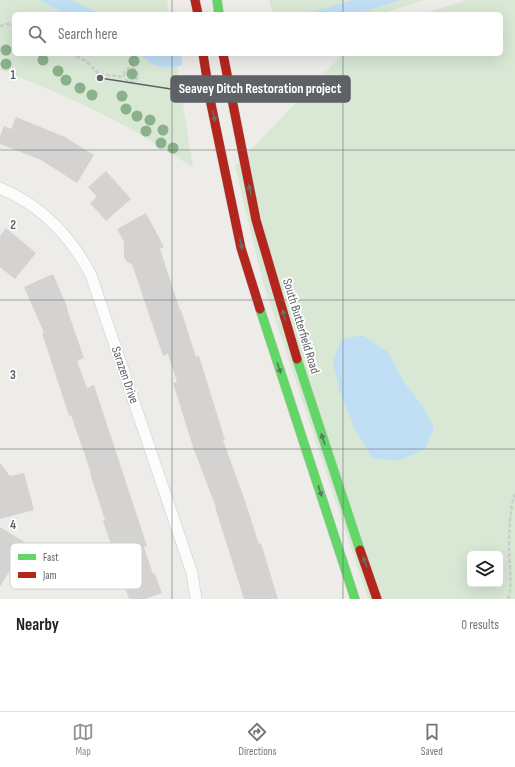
<!DOCTYPE html>
<html lang="en">
<head>
<meta charset="utf-8">
<style>
  :root { --surface:#fff; --page:#f6f6f6; --text:#202124; --muted:#757577; --line:#e0e0e0; --accent:#909294 }
  body { margin:0; font-family:"Sofia Sans Condensed",sans-serif; background:var(--page); color:var(--text) }
  .controls { position:absolute; right:12px; bottom:12px; display:grid; overflow:hidden; border-radius:6px; box-shadow:0 4px 16px #0002 }
  .controls button { width:36px; height:36px; display:grid; place-items:center; padding:0; border:0; border-bottom:1px solid var(--line); background:var(--surface); color:var(--text); font:20px sans-serif }
  .list { margin:0; padding:0; list-style:none }
  h2 { display:flex; justify-content:space-between; align-items:center; height:52px; margin:0; padding:0 16px; font-size:17px }
  h2 small { font-size:13px; font-weight:400; color:var(--muted) }
  .icon { flex:none; width:22px; height:22px; fill:none; stroke:currentColor; stroke-width:2; stroke-linecap:round; stroke-linejoin:round }
  .map { position:relative; flex:none; width:515px; height:599px; overflow:hidden }
  .search { position:absolute; background:var(--surface); box-shadow:0 4px 16px #0002; left:12px; right:12px; top:12px; height:44px; display:flex; align-items:center; gap:10px; box-sizing:border-box; padding:0 14px; border-radius:6px; color:var(--muted); font-size:15px }
  .sheet { height:112px; background:var(--surface) }
  nav { display:flex; justify-content:space-around; align-items:center; box-sizing:border-box; height:56px; border-top:1px solid var(--line); background:var(--surface); font-size:11px; color:var(--muted) }
  nav a { display:grid; justify-items:center; gap:2px }
  nav .on { color:var(--accent) }
  .map>svg:first-child { display:block }
</style>
</head>
<body>
<div class="map">
<svg width="515" height="599" viewBox="0 0 515 599">
  <rect width="100%" height="100%" fill="#eeece9"/>
  <!-- green -->
  <path fill="#d8e8d5" fill-rule="evenodd" d="M0,0H167L169,14H14V54H175L193,168C133,126 68,95 0,70Z
    M269,0H425L380,14H273Z
    M467,0H515V599H368L262,279L235,166L343,54H501V14H422ZM470,554H500V584H470Z"/>
  <!-- water -->
  <path fill="#c0dff5" d="M39,0H71L101,14H66Z
    M353,0H401L355,14H304Z
    M142,54H153L157,56L159,54H238L184,62L180,66C166,69 150,68 142,54Z
    M362,335L388,352L405,384L423,406L434,428L425,449L400,460L373,459L355,430L340,393L333,361L341,340Z"/>
  <!-- pier -->
  <path fill="#eeece9" d="M181,54H240L238,56L185,64L183,66Z"/>
  <!-- building -->
  <path fill="#d5d3d2" d="M16,117L65,137L94,155L77,183L41,160L0,144V136L4,126L11,129Z
    M106,171L131,199L106,221L90,203L97,197L88,187Z
    M146,213L164,247L160,249L180,310H181L196,357L199,356L225,440H223L244,498L259,544L261,543L278,599H244L215,507H216L194,450L173,383L177,382L168,354L163,356L132,264L127,262L124,257V242L117,229Z
    M6,228L36,253L15,279L0,267V236Z
    M53,274L68,309H67L84,358L77,361L87,388L94,385L147,546L144,547L153,574H155L162,593L145,599H129L103,521L105,520L90,473H91L71,415L69,416L42,333H44L24,287Z
    M0,463L10,476L24,473L34,510L0,519Z
    M0,527L26,543L0,587Z"/>
  <g fill="none" stroke-linecap="round" stroke-linejoin="round">
    <defs>
      <path id="street" d="M0,188C41,205 71,237 91,275L192,573L196,599"/>
      <path id="fast" d="M217,0L219,14
        M260,309L355,599
        M297,359L360,550"/>
      <path id="jam" d="M195,0L198,14
        M203,54L211,104L241,248L260,309
        M223,54L256,220L297,359
        M360,550L377,599"/>
    </defs>
    <!-- street casing -->
    <use href="#street" stroke="#cacbcb" stroke-width="12"/>
    <!-- fast casing -->
    <use href="#fast" stroke="#c9c9c9" stroke-width="10"/>
    <!-- jam casing -->
    <use href="#jam" stroke="#c9c9c9" stroke-width="10"/>
    <!-- path -->
    <path stroke="#cacecb" stroke-width="2.5" stroke-dasharray="4 2" stroke-linecap="butt" d="M0,26L8,24L14,26
      M71,54L86,61L99,74L124,77
      M124 75a7 7 0 1 1 14 0a7 7 0 1 1-14 0Z
      M508,599C513,584 509,564 509,549C509,529 510,511 515,492"/>
    <!-- street -->
    <use href="#street" stroke="#fcfcfc" stroke-width="11"/>
    <!-- fast -->
    <use href="#fast" stroke="#63d668" stroke-width="9"/>
    <!-- jam -->
    <use href="#jam" stroke="#b3261e" stroke-width="9"/>
  </g>
  <!-- trees -->
  <g fill="#8bb18a">
    <circle cx="6" cy="50" r="5.5"/>
    <circle cx="43" cy="60" r="5.5"/>
    <circle cx="134" cy="61" r="5.5"/>
    <circle cx="6" cy="64" r="5.5"/>
    <circle cx="58" cy="71" r="5.5"/>
    <circle cx="132" cy="74" r="5.5"/>
    <circle cx="66" cy="80" r="5.5"/>
    <circle cx="80" cy="88" r="5.5"/>
    <circle cx="92" cy="95" r="5.5"/>
    <circle cx="122" cy="96" r="5.5"/>
    <circle cx="126" cy="109" r="5.5"/>
    <circle cx="137" cy="116" r="5.5"/>
    <circle cx="150" cy="120" r="5.5"/>
    <circle cx="163" cy="130" r="5.5"/>
    <circle cx="146" cy="131" r="5.5"/>
    <circle cx="161" cy="143" r="5.5"/>
    <circle cx="173" cy="148" r="5.5"/>
  </g>
  <!-- one-way arrows -->
  <defs><path id="oneway-solid" d="M-6-.8H1V-3.2L6.5 0L1 3.2V.8H-6Z"/></defs>
  <g fill="#5f7366">
    <use href="#oneway-solid" transform="translate(214 116) rotate(78)"/>
    <use href="#oneway-solid" transform="translate(250 190) rotate(-101)"/>
    <use href="#oneway-solid" transform="translate(241 244) rotate(77)"/>
    <use href="#oneway-solid" transform="translate(284 315) rotate(-107)"/>
    <use href="#oneway-solid" transform="translate(279 368) rotate(72)"/>
    <use href="#oneway-solid" transform="translate(323 439) rotate(-109)"/>
    <use href="#oneway-solid" transform="translate(320 491) rotate(72)"/>
    <use href="#oneway-solid" transform="translate(365 562) rotate(-109)"/>
  </g>
  <!-- grid -->
  <path fill="none" stroke="#5e6266" stroke-width="1" stroke-opacity="0.55" d="M172,0V14M343,0V14M172,54V599M343,54V599M0,150H515M0,300H515M0,449H515"/>
  <g text-anchor="middle" dominant-baseline="central" stroke-width="3.5" stroke-linejoin="round" paint-order="stroke">
    <!-- street labels -->
    <g font-size="13" fill="#5e6266" stroke="#fff">
      <text transform="translate(301 326) rotate(73)">South Butterfield Road</text>
      <text transform="translate(125 375) rotate(71)">Sarazen Drive</text>
    </g>
  </g>
  <!-- legend -->
  <rect x="10" y="543" width="132" height="46" rx="6" fill="#fff" stroke="#cfd0d1" stroke-width="1"/>
  <rect x="18" y="554" width="18" height="6" fill="#63d668"/>
  <rect x="18" y="572" width="18" height="6" fill="#b3261e"/>
  <g font-size="11" fill="#5e6266">
    <text x="43" y="561">Fast</text>
    <text x="43" y="579">Jam</text>
  </g>
  <g font-size="13" text-anchor="middle" font-weight="bold" fill="#5e6266" stroke="#fff" stroke-width="3.5" stroke-linejoin="round" paint-order="stroke">
    <text x="13" y="79">1</text>
    <text x="13" y="229">2</text>
    <text x="13" y="379">3</text>
    <text x="13" y="529">4</text>
  </g>
  <!-- callouts -->
  <path fill="none" stroke="#5e6266" stroke-width="1.5" d="M100 78L171 89"/>
  <circle fill="#5e6266" stroke="#fff" stroke-width="1.5" cx="100" cy="78" r="4"/>
  <rect fill="#5e6266" stroke="#5e6266" stroke-width="1.5" x="171" y="76" width="179" height="26" rx="4"/>
  <g font-size="14" text-anchor="middle" font-weight="bold" fill="#fff">
    <text x="260" y="93">Seavey Ditch Restoration project</text>
  </g>
</svg>
<div class="controls">
<button><svg class="icon" aria-label="layers" viewBox="0 0 24 24"><path d="M12 4l9 5-9 5-9-5zM3 14l9 5 9-5"/></svg></button>
</div>
<div class="search"><svg class="icon" aria-label="search" viewBox="0 0 24 24"><circle cx="10" cy="10" r="6"/><path d="M15 15l6 6"/></svg>Search here</div>
</div>
<section class="sheet">
<h2>Nearby<small>0 results</small></h2>
<ul class="list">
</ul>
</section>
<nav>
<a class="on"><svg class="icon" aria-label="map" viewBox="0 0 24 24"><path d="M3 6l6-2 6 2 6-2v14l-6 2-6-2-6 2zM9 4v14M15 6v14"/></svg>Map</a>
<a><svg class="icon" aria-label="directions" viewBox="0 0 24 24"><path d="M12 3l9 9-9 9-9-9zM9 14v-3h6M13 9l2 2-2 2"/></svg>Directions</a>
<a><svg class="icon" aria-label="saved" viewBox="0 0 24 24"><path d="M7 4h10v16l-5-4-5 4z"/></svg>Saved</a>
</nav>
</body>
</html>
